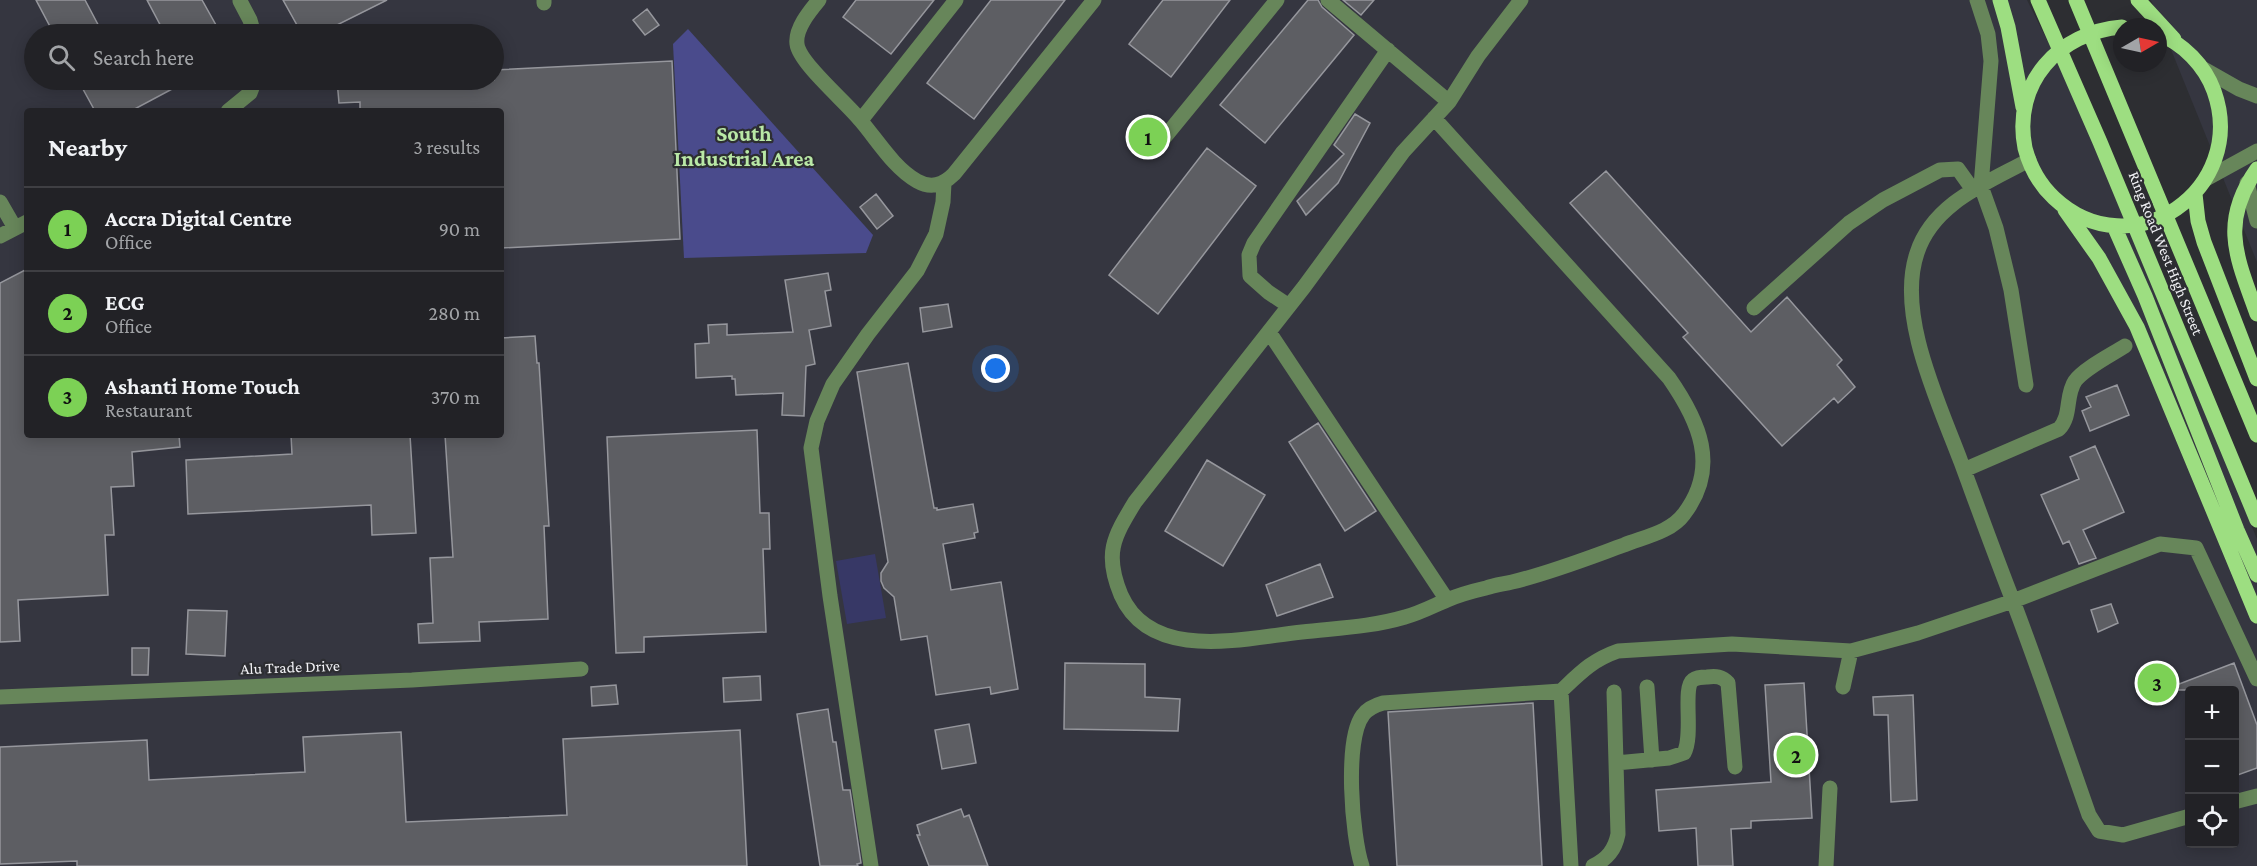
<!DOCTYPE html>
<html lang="en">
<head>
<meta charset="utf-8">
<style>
  :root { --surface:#222226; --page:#2a2a2e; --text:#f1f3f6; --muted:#a2a4a7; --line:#3f3f43; --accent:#7cd155 }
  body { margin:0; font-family:"Crimson Pro",serif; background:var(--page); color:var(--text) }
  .controls { position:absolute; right:18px; bottom:18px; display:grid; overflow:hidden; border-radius:6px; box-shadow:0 3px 15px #0003 }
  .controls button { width:54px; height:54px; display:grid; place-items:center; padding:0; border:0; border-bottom:2px solid var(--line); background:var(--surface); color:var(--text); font:30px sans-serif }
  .compass { position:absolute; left:2113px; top:18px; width:54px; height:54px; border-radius:50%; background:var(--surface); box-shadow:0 3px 15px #0003; rotate:81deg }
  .you { position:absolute; left:996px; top:369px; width:21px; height:21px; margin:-15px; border:4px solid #fff; border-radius:50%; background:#1a73e8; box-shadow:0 0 0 9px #1a73e833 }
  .badge { display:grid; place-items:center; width:39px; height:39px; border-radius:50%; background:var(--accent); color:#111; font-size:20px; font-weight:700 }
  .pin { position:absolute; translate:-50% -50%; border:3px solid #fff; box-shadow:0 2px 6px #0006 }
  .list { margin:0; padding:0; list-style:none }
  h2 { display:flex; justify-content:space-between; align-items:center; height:78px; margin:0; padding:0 24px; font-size:26px }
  h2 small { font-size:20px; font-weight:400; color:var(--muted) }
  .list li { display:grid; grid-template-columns:39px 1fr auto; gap:18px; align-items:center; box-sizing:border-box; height:84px; padding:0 24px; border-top:2px solid var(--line) }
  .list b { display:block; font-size:22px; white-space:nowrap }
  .list p { margin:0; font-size:20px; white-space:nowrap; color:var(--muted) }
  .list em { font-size:20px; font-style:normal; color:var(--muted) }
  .icon { flex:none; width:33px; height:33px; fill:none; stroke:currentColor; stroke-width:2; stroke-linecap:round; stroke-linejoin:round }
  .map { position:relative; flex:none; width:2257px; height:866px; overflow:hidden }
  .search { position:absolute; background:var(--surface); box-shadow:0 3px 15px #0003; left:24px; top:24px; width:480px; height:66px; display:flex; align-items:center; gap:15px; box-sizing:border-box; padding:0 21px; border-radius:33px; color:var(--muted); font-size:22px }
  .panel { position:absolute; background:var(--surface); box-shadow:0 3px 15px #0003; left:24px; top:108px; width:480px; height:330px; border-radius:6px }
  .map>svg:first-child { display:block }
</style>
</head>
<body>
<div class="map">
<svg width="2257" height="866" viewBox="0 0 2257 866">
  <rect width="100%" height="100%" fill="#2d2e32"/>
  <!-- built -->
  <path fill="#353640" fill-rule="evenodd" d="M0,0H2027L2065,76L2257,539V866H0ZM34,34H494V80H34ZM27,111H501V435H27ZM2190,690H2234V844H2190Z
    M2151,0H2257V262Z"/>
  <!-- green -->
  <path fill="#373866" d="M875,554L886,618L847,624L836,561Z"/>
  <!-- forest -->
  <path fill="#4a4b8c" d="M688,29L873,235L866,253L684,258L673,44Z"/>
  <!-- building -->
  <path fill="#5d5e63" stroke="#96979d" stroke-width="1.5" d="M36,0H85L103,34H54Z
    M147,0H202L221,34H165Z
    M283,0H387L319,34H302Z
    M856,0H934L891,54L843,17Z
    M991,0H1065L974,119L927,83Z
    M1163,0H1230L1171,77L1129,44Z
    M1308,0H1318L1322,7L1354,35L1265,143L1220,105Z
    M1343,0H1374L1361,15Z
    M647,9L659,25L645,35L633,20Z
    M672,61L680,239L501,248V111H360V102L339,103L337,80H494V70Z
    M78,80H189L131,111H95Z
    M1355,114L1370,123L1338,183L1306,215L1297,201L1344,154L1334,145Z
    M1207,148L1256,186L1158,314L1109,275Z
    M1606,171L1751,332L1787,297L1842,360L1837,365L1855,387L1838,403L1834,398L1782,446L1683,337L1688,333L1570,203Z
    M876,194L893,216L877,229L860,207Z
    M27,269V435H179L180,447L132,452L134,486L111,487L114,535H105L108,595L18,600L20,641L0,642V283Z
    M828,273L831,290L825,291L831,326L809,330L815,364L806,366L804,416L782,415L783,393L736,395L735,379H732V376L696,378L695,344L709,343L708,325L727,324V335L793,332L785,280Z
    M948,304L952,327L923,332L920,308Z
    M535,336L537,363H539L549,526H544L548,619L479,622L480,641L419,643L418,624L433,623L430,558L453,557L445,435H501V338Z
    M908,363L934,508H937V510L973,504L978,532L974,533L975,538L943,544L951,590L1001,582L1018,689L991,694L990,687L936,695L927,636L901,640L894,597L884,588L881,581V573L888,562L857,372Z
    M2117,385L2129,415L2090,431L2082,411L2091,407L2086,397Z
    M1318,423L1376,511L1345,531L1289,442Z
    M757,430L760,513H769L770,549H763L766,632L644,637V652L616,653L607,437Z
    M291,435H410L416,533L372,535L371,505L188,514L186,460L292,454Z
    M2095,446L2124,512L2083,530L2096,558L2079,564L2069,541L2063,544L2041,495L2079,479L2070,457Z
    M1207,460L1265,495L1223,566L1165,531Z
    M1320,564L1333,597L1277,616L1266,585Z
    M2111,604L2118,623L2098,632L2091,610Z
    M188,610L227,611L225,656L186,654Z
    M132,648H149L148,675H132Z
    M1065,663L1145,664V697L1180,699L1178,731L1064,729Z
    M2234,663L2257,725V768L2235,776V690H2166V689Z
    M760,676L761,700L724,702L723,678Z
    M1804,683L1812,818L1751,821V828L1731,829L1733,866H1698L1696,828L1659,831L1656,790L1771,782L1765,685Z
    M616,685L618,704L592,706L591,687Z
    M1913,695L1917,800L1891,802L1888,715H1874L1873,697Z
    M1533,703L1542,866H1397L1388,712Z
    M828,709L833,742H836L843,790H850L861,863L857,864L858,866H820L797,714Z
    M969,724L976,763L942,769L935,730Z
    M740,730L747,866H77V861L0,864V747L147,740L149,780L305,772L303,737L401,732L406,822L567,815L563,739Z
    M961,809L964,817L969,815L988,866H929L917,835H920L917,825Z"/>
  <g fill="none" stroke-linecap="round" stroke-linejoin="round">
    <!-- minor -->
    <path stroke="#67865a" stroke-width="15" d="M819,0C809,12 795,29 797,44C799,63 848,104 861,121C878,141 894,168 917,181C931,189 943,185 954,174L1094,0
      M1328,0L1449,102
      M1977,0L1988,34L1991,61L1981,186L1996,228L2011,290L2026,385
      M240,1L250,20L254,34
      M544,3V0
      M2202,68L2239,89L2257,96
      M228,111L250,93L255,80
      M1434,118L1669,378C1699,421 1720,467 1684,514C1671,532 1644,537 1624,545C1588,558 1550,573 1512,582C1504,584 1495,585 1486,588C1473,591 1459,595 1447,600C1433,606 1420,613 1405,617C1371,627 1337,628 1302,632C1245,638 1151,663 1121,595C1104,554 1113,538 1135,502L1304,287L1403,152L1449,102L1478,56L1521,0
      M861,120L956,0
      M1164,138L1277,0
      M2029,160C1987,183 1933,203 1917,253C1896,315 1939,403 1961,462C1978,508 1995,555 2013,601C2040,672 2064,744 2089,815L2099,831L2123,835L2190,816
      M2206,179L2257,151
      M2247,183L2257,221
      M0,202L15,228
      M0,236L27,222
      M1289,306L1268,292L1250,276L1249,255L1254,243L1388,50
      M1754,308L1849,223L1883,200L1940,170L1958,169L1973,190
      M1269,332L1447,600
      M1964,470L2059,429C2072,415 2065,396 2075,381C2085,368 2111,355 2125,346
      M1647,687L1652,760
      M1843,687L1851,651
      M1614,692L1616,763
      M0,697L412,680L581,669
      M2234,802L2257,796
      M871,866L830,596L811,448L817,421L833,384L868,334L917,271L936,234L943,202L944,183
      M1362,866C1352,837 1344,739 1363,715C1368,708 1376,705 1383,703L1561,691
      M1571,866L1561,691C1580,673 1592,660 1618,651L1732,644L1851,651L1918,633L2013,601L2160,544L2196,548L2257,679
      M1593,866C1607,859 1615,850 1618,834L1616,763L1669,758L1684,753C1694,735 1682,688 1693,680C1697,677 1702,677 1707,677C1716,676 1722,676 1728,683L1735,767
      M1826,866L1830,788"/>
    <!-- major -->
    <path stroke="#9dde81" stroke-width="15" d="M2000,0L2008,27L2023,107
      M2038,0L2100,142L2257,520
      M2076,0L2257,435
      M2138,0L2174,39
      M2122,27C2059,32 2012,83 2025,148C2030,167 2040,185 2054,198C2132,271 2249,189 2214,91C2205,66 2183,43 2158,34
      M2257,169C2219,223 2237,258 2257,314
      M2195,194L2198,221L2204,242L2257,379
      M2065,210L2099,258L2137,327L2257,616
      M2114,226L2145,296L2237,530L2257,575"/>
  </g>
  <g text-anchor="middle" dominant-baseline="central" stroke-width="4.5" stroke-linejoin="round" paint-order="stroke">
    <!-- street labels -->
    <g font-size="16" fill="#f1f1f5" stroke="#2d2e32">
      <text transform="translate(2166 253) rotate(68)">Ring Road West High Street</text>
      <text transform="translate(290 667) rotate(-2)">Alu Trade Drive</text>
    </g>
    <!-- district labels -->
    <g font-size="22" font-weight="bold" fill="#b9e8a6" stroke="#2d2e32">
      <text x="744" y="133">South<tspan x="744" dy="25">Industrial Area</tspan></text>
    </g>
  </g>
</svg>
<div class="controls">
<button>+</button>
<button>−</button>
<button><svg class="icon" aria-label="locate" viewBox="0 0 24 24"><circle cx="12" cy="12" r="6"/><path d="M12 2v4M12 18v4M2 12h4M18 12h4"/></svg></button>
</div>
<svg class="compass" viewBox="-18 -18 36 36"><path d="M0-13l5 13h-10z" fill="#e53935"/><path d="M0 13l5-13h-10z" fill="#a2a4a7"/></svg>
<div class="you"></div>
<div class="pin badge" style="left:1148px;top:137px">1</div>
<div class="pin badge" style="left:1796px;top:755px">2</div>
<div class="pin badge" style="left:2157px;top:683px">3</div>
<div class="search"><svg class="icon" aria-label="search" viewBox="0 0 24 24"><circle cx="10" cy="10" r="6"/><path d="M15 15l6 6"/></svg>Search here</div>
<section class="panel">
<h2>Nearby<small>3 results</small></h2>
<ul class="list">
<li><span class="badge">1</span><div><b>Accra Digital Centre</b><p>Office</p></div><em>90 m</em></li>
<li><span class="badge">2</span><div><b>ECG</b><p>Office</p></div><em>280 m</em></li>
<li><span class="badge">3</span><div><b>Ashanti Home Touch</b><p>Restaurant</p></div><em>370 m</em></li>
</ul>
</section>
</div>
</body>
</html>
